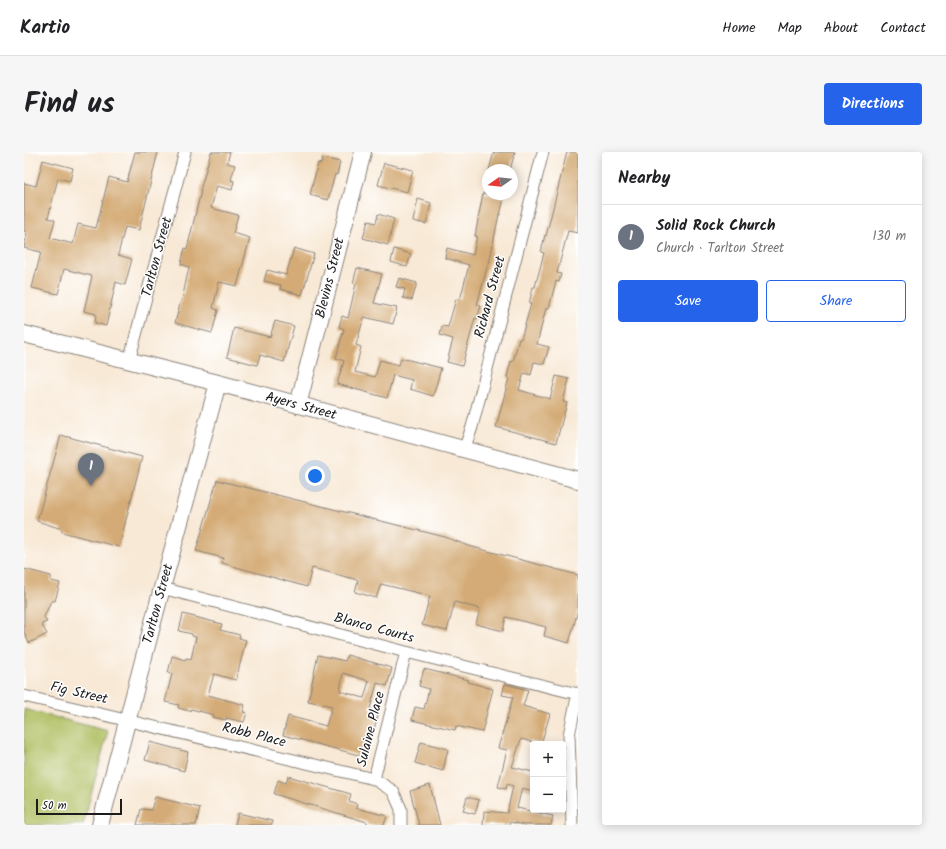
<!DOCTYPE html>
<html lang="en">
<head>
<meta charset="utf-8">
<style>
  :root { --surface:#fff; --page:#f6f6f6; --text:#202124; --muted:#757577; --line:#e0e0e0; --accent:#2563eb }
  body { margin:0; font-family:Kalam,sans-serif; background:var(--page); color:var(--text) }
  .controls { position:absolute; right:12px; bottom:12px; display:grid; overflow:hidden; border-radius:4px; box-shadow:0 2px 10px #0003 }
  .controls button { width:36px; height:36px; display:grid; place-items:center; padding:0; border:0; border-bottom:1px solid var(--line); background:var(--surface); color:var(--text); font:20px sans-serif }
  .compass { position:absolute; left:458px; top:12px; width:36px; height:36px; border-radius:50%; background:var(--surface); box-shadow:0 2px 10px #0003; rotate:256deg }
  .scale { position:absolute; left:12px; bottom:10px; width:86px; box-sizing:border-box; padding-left:4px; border:2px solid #1c1c1c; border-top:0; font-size:11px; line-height:14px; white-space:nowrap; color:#1c1c1c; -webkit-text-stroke:3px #fff; paint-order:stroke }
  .you { position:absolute; left:291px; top:324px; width:14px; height:14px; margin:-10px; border:3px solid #fff; border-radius:50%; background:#1a73e8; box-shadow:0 0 0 6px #1a73e833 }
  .badge { display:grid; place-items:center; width:26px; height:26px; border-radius:50%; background:var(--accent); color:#fff; font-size:13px; font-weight:700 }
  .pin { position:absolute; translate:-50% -33px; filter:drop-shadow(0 1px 2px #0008) }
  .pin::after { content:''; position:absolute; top:21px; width:14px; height:12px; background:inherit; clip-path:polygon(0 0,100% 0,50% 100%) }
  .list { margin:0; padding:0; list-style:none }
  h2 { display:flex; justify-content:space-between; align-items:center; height:52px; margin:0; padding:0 16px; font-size:17px }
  h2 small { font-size:13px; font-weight:400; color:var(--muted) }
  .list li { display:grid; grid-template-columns:26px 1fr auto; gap:12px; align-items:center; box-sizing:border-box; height:64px; padding:0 16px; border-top:1px solid var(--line) }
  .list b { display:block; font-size:15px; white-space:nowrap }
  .list p { margin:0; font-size:13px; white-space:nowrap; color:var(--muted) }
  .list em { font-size:13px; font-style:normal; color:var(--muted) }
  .actions { display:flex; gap:8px; padding:12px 16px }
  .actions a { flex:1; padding:9px 0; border:1px solid var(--accent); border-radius:4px; text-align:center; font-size:14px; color:var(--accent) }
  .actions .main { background:var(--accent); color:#fff }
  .map { position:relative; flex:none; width:554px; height:673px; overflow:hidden; border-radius:4px }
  header { display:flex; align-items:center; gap:24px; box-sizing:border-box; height:56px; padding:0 20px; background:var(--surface); border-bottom:1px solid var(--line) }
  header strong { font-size:19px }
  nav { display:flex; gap:22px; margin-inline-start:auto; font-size:14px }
  .intro { display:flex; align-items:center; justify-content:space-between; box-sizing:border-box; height:96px; padding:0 24px }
  h1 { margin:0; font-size:28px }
  .button { padding:10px 18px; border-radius:4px; background:var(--accent); color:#fff; font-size:14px; font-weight:700 }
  main { display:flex; gap:24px; padding:0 24px }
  aside { flex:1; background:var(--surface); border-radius:4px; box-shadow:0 2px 10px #0003 }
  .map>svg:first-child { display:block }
</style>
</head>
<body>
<header>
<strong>Kartio</strong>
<nav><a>Home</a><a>Map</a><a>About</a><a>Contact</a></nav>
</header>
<div class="intro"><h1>Find us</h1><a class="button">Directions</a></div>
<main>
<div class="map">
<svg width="554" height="673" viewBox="0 0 554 673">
  <rect width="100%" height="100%" fill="#fff"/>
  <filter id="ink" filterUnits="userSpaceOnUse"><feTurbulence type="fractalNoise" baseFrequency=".025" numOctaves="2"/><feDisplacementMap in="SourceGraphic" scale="8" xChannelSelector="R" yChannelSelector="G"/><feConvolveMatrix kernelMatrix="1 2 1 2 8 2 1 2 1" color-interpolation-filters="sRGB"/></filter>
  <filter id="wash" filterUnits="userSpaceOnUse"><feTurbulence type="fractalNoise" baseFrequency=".012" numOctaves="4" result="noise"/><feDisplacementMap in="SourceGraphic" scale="16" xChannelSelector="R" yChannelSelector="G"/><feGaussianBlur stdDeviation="0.9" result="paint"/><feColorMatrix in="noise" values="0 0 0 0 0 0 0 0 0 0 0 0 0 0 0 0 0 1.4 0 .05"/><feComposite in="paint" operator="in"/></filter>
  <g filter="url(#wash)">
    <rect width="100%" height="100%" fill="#f8e9d6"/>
    <!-- green -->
    <path fill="#b0c063" stroke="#666e40" d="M0,557L84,579L59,673H0Z"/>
    <g id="blocks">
      <!-- building -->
      <path fill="#d4ab76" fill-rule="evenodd" d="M111,0H134L115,78L101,75L94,103L108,107L101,133L92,130L82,174L71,171L72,162L60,159L68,124L40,117L34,142L8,136L17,100L0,96L3,80L0,79V31L12,34L19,8L49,16L46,29L34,26L24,66L31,68L26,86L49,92L54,72L72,76L85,25L103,30Z
        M187,0H206L203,11L211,13L207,28L210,29L208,38L193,34L187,56L214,63L209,81L226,86L213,134L195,130L189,156L194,158L188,181L151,171L157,148H158L165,115L157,112L161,96L163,97L177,39H176Z
        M470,0H491L486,18H465Z
        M543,0H554V81L544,79L533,121L537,122L535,130L532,129L525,156H522L513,192L525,195L520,212L510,210L507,223L500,221L495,238L526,247L532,224L545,227L539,250L543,251L532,291L472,275L485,226L483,225L487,209L489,210L495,187H497L507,152H505L509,135H511L520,101L517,100L521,83L522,84Z
        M299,6L316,10L313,23L311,22L304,48L286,43L294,11L297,12Z
        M360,11L389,18L383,40L354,33Z
        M459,41L480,46L476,63L475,62L465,112H464L453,153L457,154L453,167L451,166L438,214L423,210L429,187L416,183L418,174L424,175L432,147L436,148L445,113L421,106L423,96L449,103L453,84H451Z
        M394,47L407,51L402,72L389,69Z
        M354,62L370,67L364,93L339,86L344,69L352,71Z
        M270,96L290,102L278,143L256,137L257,133L240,129L243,118L262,123Z
        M370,97L387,102L383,115L367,110Z
        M333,116L358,122L350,151L373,156L369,172L340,165L332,193L337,195L331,220L351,225L356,208L375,213L377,206L417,216L409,244L386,237L388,228L369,223L363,246L313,232L320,209L312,206L320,177L315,175L318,164L324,166L332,132L329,131Z
        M375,126L393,131L388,148L379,146L381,137L372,135Z
        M251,169L270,174L260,210L236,203L233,213L203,205L210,176L246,185Z
        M37,283L118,305L95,395L38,380V377L13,369Z
        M193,328L421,385L445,394L554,423V458L545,491L520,484L522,475L482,465L479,479L452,472L456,457L431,450L423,479L398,473L406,444L357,432L352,446L331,440L334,428L288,416L283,435L198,411L199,406L172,399Z
        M0,417L27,424V429L36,431L31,449H27L20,465L23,470L17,472L23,482L5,491L0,480Z
        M159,462L198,472L196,478L216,483L215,486L222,488L212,528L190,522L184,543L221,553L219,560L223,561L220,570L202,566V568L189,565L190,563L167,557L166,559L154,556L155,553L141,550L148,522L144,521L148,504L161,508L162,506L167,507L170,494L172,485L168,484V482L155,479Z
        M294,503L321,509L323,503L368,516L363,534L353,531L346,557L355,560L350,577L346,576L338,604L259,583L264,564L302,574L308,554L284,549ZM319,521L345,529L340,546L316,539Z
        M400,517L445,528L444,530L469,537L458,580L432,574L431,578L388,568L391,555L400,557L405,537L395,534Z
        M481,532L504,538L499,554L526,562L517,592L497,587L488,615L509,620V639L498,636L493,656L529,664L527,673H500L486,670L485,673H459L460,659L483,661L489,634L483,632L482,637L474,635L483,598L474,596L489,545L478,543Z
        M126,590L164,600L160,619L121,608Z
        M397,590L424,597L419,619L391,611Z
        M264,624L327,642L325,649L333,652L332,656L363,664L360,673H343V670L250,642L254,628L262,631Z
        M406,633L416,673H395L386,639Z
        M131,645L176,656L172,673H113L117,657L127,658Z
        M443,645L455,648L451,662L439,659Z
        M214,661L248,669V673H211Z"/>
    </g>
  </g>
  <g filter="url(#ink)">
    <use href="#blocks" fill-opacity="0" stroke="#8a8279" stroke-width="1"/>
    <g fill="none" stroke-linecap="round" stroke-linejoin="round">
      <defs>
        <path id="street" d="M105,209L161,0
          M440,298L448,275L519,0
          M138,436L382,500L554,542
          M0,544L350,627
          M377,673V657L369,639L350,627L382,500
          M548,673L545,583L554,541"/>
        <path id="secondary" d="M0,182L194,231L554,328
          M274,253L339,0
          M76,673L138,436L194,231"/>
      </defs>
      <!-- street casing -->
      <use href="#street" stroke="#8a8279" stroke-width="13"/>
      <!-- secondary casing -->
      <use href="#secondary" stroke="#8a8279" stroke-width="18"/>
      <!-- street -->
      <use href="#street" stroke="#fff" stroke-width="11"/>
      <!-- secondary -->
      <use href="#secondary" stroke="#fff" stroke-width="16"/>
    </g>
  </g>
  <g text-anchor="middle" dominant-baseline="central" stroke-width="3" stroke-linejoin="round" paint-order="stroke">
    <!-- street labels -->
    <g font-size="14" fill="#1c1c1c" stroke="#fff">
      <text transform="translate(133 105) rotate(-75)">Tarlton Street</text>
      <text transform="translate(306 126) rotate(-76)">Blevins Street</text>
      <text transform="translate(466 145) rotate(-75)">Richard Street</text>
      <text transform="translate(277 254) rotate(15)">Ayers Street</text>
      <text transform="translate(134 452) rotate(-75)">Tarlton Street</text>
      <text transform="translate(350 476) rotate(15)">Blanco Courts</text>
      <text transform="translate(55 541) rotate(13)">Fig Street</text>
      <text transform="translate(347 577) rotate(-76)">Sulaine Place</text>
      <text transform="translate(230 583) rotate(14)">Robb Place</text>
    </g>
  </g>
</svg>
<div class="controls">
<button>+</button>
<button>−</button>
</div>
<svg class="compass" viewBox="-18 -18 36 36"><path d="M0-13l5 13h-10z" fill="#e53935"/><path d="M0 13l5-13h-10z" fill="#757577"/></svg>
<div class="scale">50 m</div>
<div class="you"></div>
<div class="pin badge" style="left:67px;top:334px;background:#6b7280">1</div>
</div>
<aside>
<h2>Nearby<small></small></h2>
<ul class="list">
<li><span class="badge" style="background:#6b7280">1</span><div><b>Solid Rock Church</b><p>Church · Tarlton Street</p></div><em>130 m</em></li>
</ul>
<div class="actions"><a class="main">Save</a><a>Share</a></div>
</aside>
</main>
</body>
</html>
